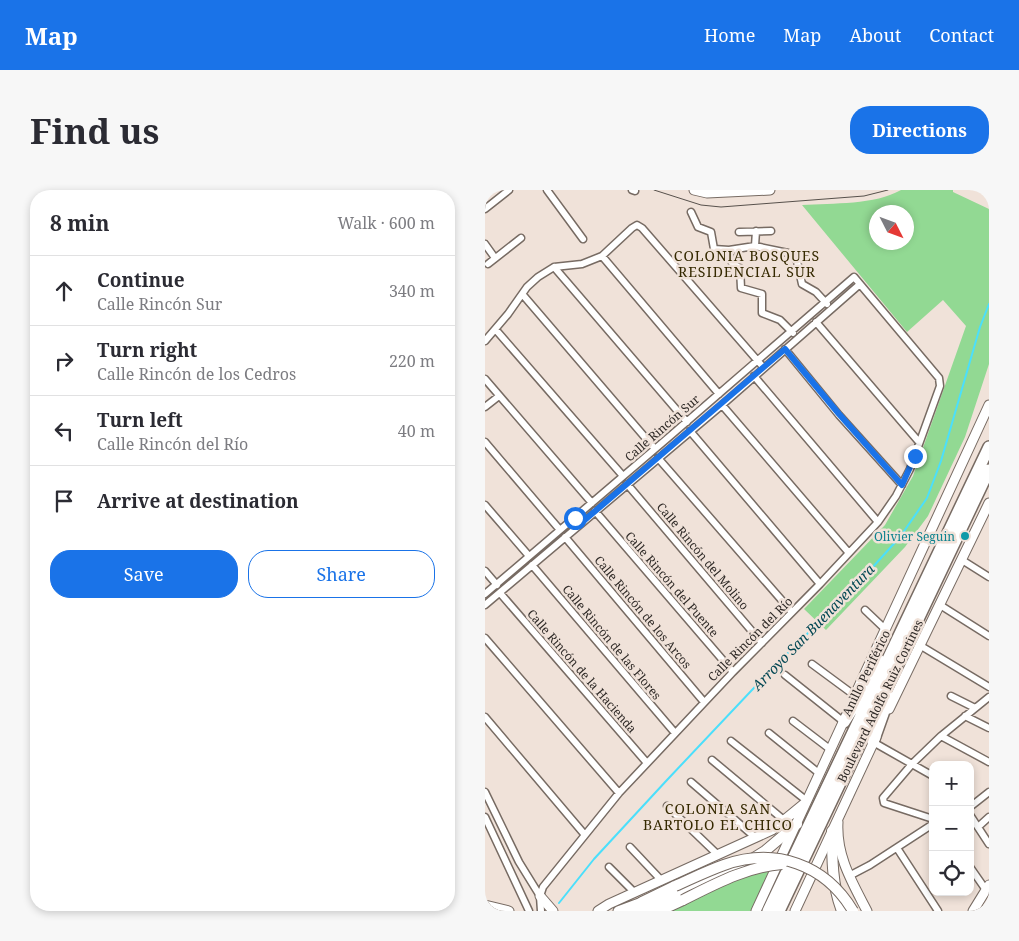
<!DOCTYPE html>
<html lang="en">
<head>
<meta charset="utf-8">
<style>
  :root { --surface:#fff; --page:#f7f7f7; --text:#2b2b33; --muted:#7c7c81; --line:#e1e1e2; --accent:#1a73e8 }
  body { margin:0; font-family:"Noto Serif",serif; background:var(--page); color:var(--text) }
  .controls { position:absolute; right:15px; bottom:15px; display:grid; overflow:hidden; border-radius:10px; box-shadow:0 2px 8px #0003 }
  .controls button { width:45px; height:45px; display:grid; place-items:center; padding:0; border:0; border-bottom:1px solid var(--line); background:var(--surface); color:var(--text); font:25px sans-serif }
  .compass { position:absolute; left:384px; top:15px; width:45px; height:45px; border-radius:50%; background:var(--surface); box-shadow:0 2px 8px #0003; rotate:132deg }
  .stop { position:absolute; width:15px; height:15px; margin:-11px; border:4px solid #1a73e8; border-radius:50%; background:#fff }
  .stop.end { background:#1a73e8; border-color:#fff; box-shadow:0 1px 5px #0008 }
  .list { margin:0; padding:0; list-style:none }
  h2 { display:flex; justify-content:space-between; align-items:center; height:65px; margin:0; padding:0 20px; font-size:21px }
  h2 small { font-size:16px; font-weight:400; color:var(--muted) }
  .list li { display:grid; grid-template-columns:32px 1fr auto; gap:15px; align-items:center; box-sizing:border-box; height:70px; padding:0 20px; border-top:1px solid var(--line) }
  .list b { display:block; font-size:19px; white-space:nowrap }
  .list p { margin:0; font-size:16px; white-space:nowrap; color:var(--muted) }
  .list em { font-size:16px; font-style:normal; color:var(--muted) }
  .actions { display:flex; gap:10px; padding:15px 20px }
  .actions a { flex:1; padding:11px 0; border:1px solid var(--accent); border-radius:20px; text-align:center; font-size:18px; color:var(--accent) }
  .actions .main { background:var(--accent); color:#fff }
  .icon { flex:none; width:28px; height:28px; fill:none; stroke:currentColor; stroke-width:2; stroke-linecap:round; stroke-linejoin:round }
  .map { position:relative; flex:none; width:504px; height:721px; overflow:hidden; border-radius:20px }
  header { display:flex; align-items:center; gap:30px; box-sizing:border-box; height:70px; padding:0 25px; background:var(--accent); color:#fff }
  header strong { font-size:24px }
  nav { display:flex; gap:28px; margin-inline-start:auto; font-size:18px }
  .intro { display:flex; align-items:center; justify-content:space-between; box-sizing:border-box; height:120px; padding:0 30px }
  h1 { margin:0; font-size:35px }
  .button { padding:12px 22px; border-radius:20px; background:var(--accent); color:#fff; font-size:18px; font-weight:700 }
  main { display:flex; gap:30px; padding:0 30px }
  aside { flex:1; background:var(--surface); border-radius:20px; box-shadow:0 2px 8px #0003 }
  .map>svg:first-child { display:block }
</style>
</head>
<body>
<header>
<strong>Map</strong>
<nav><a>Home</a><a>Map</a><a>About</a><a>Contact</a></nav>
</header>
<div class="intro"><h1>Find us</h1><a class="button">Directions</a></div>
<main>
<aside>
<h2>8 min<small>Walk · 600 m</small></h2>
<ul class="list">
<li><svg class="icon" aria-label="ahead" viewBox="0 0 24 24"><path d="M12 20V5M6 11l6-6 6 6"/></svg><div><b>Continue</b><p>Calle Rincón Sur</p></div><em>340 m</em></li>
<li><svg class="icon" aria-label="right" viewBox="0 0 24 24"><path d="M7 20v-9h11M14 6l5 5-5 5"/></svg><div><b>Turn right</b><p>Calle Rincón de los Cedros</p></div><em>220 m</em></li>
<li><svg class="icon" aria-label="left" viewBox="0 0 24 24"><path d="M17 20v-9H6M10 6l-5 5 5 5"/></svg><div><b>Turn left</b><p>Calle Rincón del Río</p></div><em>40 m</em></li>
<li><svg class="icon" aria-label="arrive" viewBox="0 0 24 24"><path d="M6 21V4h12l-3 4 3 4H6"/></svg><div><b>Arrive at destination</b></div></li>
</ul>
<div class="actions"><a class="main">Save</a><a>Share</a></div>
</aside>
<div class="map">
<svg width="504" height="721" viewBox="0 0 504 721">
  <rect width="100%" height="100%" fill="#f0e2d9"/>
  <!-- green -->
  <path fill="#92d993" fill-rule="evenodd" d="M416,0H468V2L504,19V174L480,247L443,326L420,357L341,440L319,419L400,335L428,286L481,136L458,110L422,142L317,15C348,13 390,15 416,0ZM422,22V52H392V22Z
    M286,681L268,721H183L262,685Z"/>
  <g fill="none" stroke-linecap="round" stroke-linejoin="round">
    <!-- stream -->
    <path stroke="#4bdffb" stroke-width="2" d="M74,713L109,669L182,590L282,484L377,389L415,347L442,308L456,271L495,137L504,114"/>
    <defs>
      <path id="street" d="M62,0L98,49
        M147,0L150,1
        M0,19L24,0
        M206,22L213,37L226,42L229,59L244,60L247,73L255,78L256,98L277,104V123L295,130L308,143
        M254,42L286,41
        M0,54L10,68
        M270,56L271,41
        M244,60L270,56L303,63L307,65L312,71L317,94L331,102L342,114
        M117,66L234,204
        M3,74L36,48
        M69,77L202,232
        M38,105L170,259
        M331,132L434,252
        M11,140L138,286
        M0,151L23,124L42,97L53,87L69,77L97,74L117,66L147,38L152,35L157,38L279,178
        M300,159L354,225L417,295
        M269,186L393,332
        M0,189L107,313
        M237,215L364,363
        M0,217L14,206
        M205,241L335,394
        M0,252L75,340
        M173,268L307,422
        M142,294L277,453
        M0,315L44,366
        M110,321L248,482
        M80,347L219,512
        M477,370L504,387
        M47,375L190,543
        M0,381L12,395
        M15,403L162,573
        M0,404L184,247L369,87L454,188L455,196L425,279L411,306L393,332L335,394L248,482L134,603L58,697L55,706L56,721
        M0,415L237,215L375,94
        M455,415L504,446
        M380,420L400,439
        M0,448L134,603
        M436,456L504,497
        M327,474L369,505
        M300,485L359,532
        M466,506L490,518
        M480,526L504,538
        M0,527L100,645
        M308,531L346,560
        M284,543L335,584
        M456,546L504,572
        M246,551L322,611
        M388,552L448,586
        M227,570L300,631
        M206,592L271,648
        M0,602L34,672L55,706
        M182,616L233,665
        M485,617L504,602
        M485,625L504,654
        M0,627L44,721
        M448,629L399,613L398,608L427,574L456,546L504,507
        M493,637L504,627
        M145,657L177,691
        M412,658L453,721
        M124,677L150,703
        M485,677L501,700
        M364,686L385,675L448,634"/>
      <path id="secondary" d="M209,0L222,3L285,0
        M369,507L504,215
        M404,519L504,313
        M353,632C351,666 367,692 382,721
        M55,706L68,721
        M0,715L24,721
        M113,721L124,714L287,640L320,613
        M133,721L157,712
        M271,721L361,526
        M310,721L391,547
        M488,721L504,695"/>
      <path id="primary" d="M347,641C347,667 347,696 357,721
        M149,721L157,712L190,696
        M160,721L173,712L264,671L280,661L312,634
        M174,721L198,710"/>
      <path id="highway" d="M359,532L371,513L394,470
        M388,552L404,507
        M283,721L504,257
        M294,721L504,280"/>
    </defs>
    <!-- street casing -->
    <use href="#street" stroke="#776b63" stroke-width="9"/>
    <!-- secondary casing -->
    <use href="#secondary" stroke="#776b63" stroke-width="11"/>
    <!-- primary casing -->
    <use href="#primary" stroke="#776b63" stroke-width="12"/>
    <!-- highway casing -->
    <use href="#highway" stroke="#776b63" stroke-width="14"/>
    <!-- street -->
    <use href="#street" stroke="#fff" stroke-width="6"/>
    <!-- secondary -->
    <use href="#secondary" stroke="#fff" stroke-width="9"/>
    <!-- primary -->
    <use href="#primary" stroke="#fff" stroke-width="10"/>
    <!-- highway -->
    <use href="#highway" stroke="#fff" stroke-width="11"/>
    <!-- tram -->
    <path stroke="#57514c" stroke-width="1" d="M169,0L216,15L236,17L379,6L403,0"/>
    <defs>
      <path id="primary-bridge" d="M190,696C206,689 222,681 239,675C290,657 340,674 368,721
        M198,710C230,694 261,677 297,674"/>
    </defs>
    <!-- primary-bridge casing -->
    <use href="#primary-bridge" stroke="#776b63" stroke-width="12" stroke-linecap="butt"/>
    <!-- primary-bridge -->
    <use href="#primary-bridge" stroke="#fff" stroke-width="10"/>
  </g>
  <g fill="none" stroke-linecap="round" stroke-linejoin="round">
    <!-- route -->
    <path stroke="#1a73e8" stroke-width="6" d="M90,328L95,334L300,159L354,224L417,295L430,266"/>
  </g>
  <!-- markers -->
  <circle fill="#0f9aa8" stroke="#f0e2d9" stroke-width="2" cx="480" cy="346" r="5"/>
  <g text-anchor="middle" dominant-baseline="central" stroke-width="5" stroke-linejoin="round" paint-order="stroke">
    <!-- street labels -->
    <g font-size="12" fill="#2f2a27" stroke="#f0e2d9">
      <text transform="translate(177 238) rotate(-41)">Calle Rincón Sur</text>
      <text transform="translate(218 366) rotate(50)">Calle Rincón del Molino</text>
      <text transform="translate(187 394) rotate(49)">Calle Rincón del Puente</text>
      <text transform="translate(158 422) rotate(50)">Calle Rincón de los Arcos</text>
      <text transform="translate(265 449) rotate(-45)">Calle Rincón del Río</text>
      <text transform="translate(127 452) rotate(50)">Calle Rincón de las Flores</text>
      <text transform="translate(97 481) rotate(49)">Calle Rincón de la Hacienda</text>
      <text transform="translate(381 483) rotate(-64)">Anillo Periférico</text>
      <text transform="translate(395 511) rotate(-64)">Boulevard Adolfo Ruiz Cortines</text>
    </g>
    <!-- culture labels -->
    <g font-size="12" fill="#0d838f" stroke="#f0e2d9" text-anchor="end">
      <text x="470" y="346">Olivier Seguin</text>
    </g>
    <!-- neighbourhood labels -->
    <g font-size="14" letter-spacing="1" fill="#352900" stroke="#f0e2d9">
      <text x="262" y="65">COLONIA BOSQUES<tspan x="262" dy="16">RESIDENCIAL SUR</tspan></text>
      <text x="233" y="618">COLONIA SAN<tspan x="233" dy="16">BARTOLO EL CHICO</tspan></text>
    </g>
    <!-- water labels -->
    <g font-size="14" font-style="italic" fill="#044854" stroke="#f0e2d9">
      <text transform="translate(328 437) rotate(-46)">Arroyo San Buenaventura</text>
    </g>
  </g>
</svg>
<div class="controls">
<button>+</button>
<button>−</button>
<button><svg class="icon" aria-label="locate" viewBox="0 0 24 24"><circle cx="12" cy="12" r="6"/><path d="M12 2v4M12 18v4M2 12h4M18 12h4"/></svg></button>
</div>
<svg class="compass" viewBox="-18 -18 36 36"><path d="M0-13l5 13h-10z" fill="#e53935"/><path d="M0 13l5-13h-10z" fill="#7c7c81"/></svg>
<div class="stop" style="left:90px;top:328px"></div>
<div class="stop end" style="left:430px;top:266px"></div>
</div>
</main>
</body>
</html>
